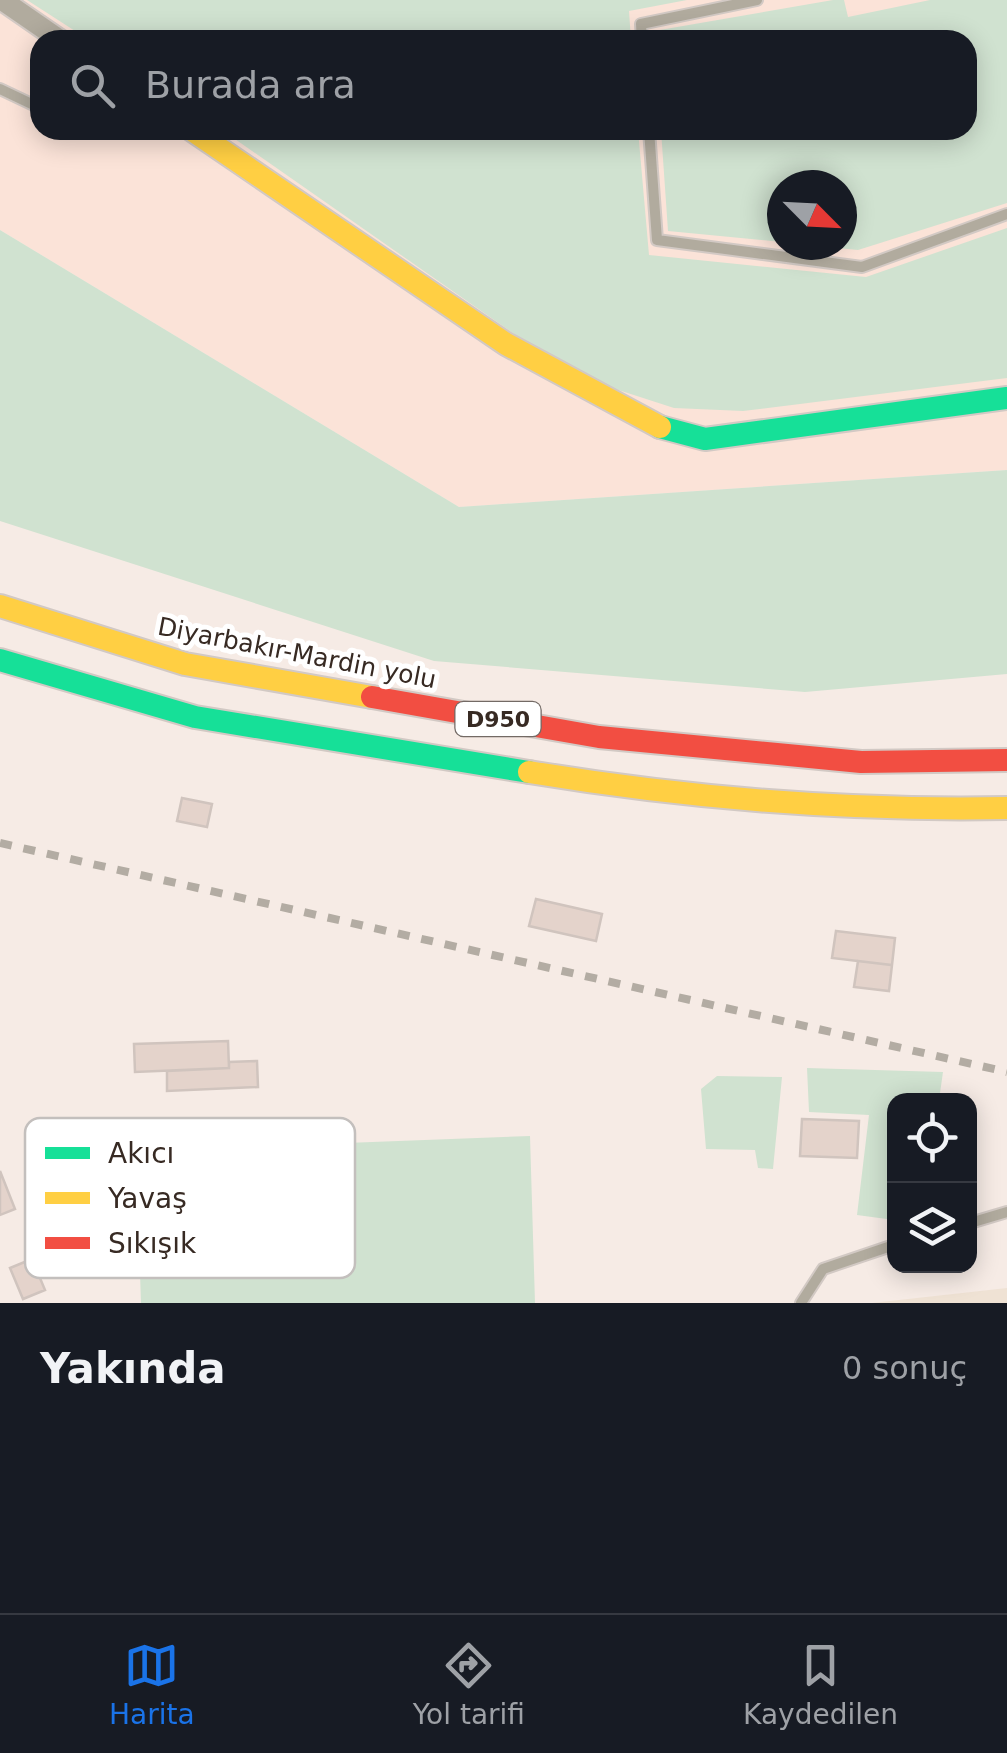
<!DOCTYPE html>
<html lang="tr">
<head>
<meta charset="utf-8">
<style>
  :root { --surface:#171b24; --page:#20242c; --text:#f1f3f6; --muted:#9ea1a6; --line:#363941; --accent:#1a73e8 }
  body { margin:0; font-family:"DejaVu Sans",sans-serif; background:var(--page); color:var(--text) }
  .controls { position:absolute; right:30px; bottom:30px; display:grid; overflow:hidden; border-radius:20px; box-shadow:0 5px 25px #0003 }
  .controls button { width:90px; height:90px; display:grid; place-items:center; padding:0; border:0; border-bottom:2px solid var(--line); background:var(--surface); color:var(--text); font:50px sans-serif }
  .compass { position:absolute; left:767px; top:170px; width:90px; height:90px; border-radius:50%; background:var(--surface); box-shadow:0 5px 25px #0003; rotate:114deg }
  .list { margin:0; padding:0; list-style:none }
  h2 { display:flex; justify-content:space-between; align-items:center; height:130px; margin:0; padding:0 40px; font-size:42px }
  h2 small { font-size:32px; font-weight:400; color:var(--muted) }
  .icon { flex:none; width:55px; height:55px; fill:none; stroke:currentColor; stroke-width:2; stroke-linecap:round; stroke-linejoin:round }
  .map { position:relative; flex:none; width:1007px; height:1303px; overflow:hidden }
  .search { position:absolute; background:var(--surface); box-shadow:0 5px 25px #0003; left:30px; right:30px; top:30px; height:110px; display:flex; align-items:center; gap:25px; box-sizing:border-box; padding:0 35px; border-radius:30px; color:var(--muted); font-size:38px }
  .sheet { height:310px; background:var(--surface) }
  nav { display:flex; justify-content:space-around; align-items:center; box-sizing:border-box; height:140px; border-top:2px solid var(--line); background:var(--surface); font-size:28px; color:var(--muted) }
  nav a { display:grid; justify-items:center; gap:5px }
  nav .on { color:var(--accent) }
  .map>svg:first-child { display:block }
</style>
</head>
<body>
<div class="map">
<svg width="1007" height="1303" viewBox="0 0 1007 1303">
  <rect width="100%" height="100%" fill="#f6ebe5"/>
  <!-- built -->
  <path fill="#fbe3d8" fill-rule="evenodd" d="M0,0H1007V470L459,507L0,230ZM40,40H967V130H40ZM782,185H842V245H782Z"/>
  <!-- education -->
  <path fill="#efe2d4" d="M1007,1288V1303H872Z"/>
  <!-- green -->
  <path fill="#d0e2d0" d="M27,0H687L629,11L631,40H89Z
    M833,0H844L848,17L930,0H1007V203L858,250L808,245H842V185H782V242L668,231L661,130H967V40H655L654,31Z
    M222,130H638L649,255L866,277L1007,228V378L743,411L674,408L606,386L517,336Z
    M0,230L459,507L1007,470V674L805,692L434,661L0,521Z
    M807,1068L943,1072L939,1100H894V1220L857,1215L869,1115L809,1112Z
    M717,1076L782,1077L773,1169L758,1168L755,1150L706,1149L701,1089Z
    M530,1136L535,1303H141L136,1151Z"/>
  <!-- building -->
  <path fill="#e4d3cb" stroke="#d0c4be" stroke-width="2.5" d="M182,798L212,804L207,827L177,821Z
    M536,899L602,914L596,941L529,926Z
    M836,931L895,938L892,965L832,958Z
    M858,961L892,965L889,991L854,987Z
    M228,1041L229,1068L135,1072L134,1044Z
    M257,1061L258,1087L167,1091V1071L229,1068V1062Z
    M802,1119L859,1121L857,1158L800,1156Z
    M0,1171L15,1209L0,1215Z
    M32,1259L45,1290L23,1299L10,1268Z"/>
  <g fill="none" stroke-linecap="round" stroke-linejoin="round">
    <defs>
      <path id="lane" d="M642,40L641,24L757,0
        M0,89L40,108
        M649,130L657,240L862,267L1007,214
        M970,1223L1007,1212
        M801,1303L823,1269L894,1245"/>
      <path id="street" d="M2,0L60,40"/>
      <path id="fast" d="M660,427L705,439L1007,398
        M0,660L195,717L529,772"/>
      <path id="slow" d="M192,130L506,344L660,427
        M0,606L185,664L372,697
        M529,772C686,798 848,811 1007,808"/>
      <path id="jam" d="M372,697L599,737L861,762L1007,760"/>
    </defs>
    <!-- lane casing -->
    <use href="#lane" stroke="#d2c9c4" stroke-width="14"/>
    <!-- street casing -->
    <use href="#street" stroke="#d2c9c4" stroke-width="24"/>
    <!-- fast casing -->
    <use href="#fast" stroke="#d2c9c4" stroke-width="26"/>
    <!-- slow casing -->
    <use href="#slow" stroke="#d2c9c4" stroke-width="26"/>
    <!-- jam casing -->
    <use href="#jam" stroke="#d2c9c4" stroke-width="26"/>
    <!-- lane -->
    <use href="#lane" stroke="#b1ab9e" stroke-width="10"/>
    <!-- street -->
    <use href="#street" stroke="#b1ab9e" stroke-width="20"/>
    <!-- fast -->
    <use href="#fast" stroke="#16e098" stroke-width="22"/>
    <!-- slow -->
    <use href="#slow" stroke="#ffcf43" stroke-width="22"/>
    <!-- jam -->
    <use href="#jam" stroke="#f24e42" stroke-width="22"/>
    <!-- rail -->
    <path stroke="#b3aca3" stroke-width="8" stroke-dasharray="12 12" stroke-linecap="butt" d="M0,843L1007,1072"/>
  </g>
  <g text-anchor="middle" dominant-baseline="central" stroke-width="10" stroke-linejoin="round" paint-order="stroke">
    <!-- shield labels -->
    <rect fill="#fff" stroke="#736a65" stroke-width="2.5" x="455.5" y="702" width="85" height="34" rx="8"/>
    <g font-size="22" font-weight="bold" fill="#372a23">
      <text x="498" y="719">D950</text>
    </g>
    <!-- street labels -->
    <g font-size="25" fill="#372a23" stroke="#fff">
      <text transform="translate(297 653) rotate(11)">Diyarbakır-Mardin yolu</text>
    </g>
  </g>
  <!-- legend -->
  <rect x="25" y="1118" width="330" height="160" rx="15" fill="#fff" stroke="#c3bfbd" stroke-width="2.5"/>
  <rect x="45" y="1147" width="45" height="12" fill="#16e098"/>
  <rect x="45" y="1192" width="45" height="12" fill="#ffcf43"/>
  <rect x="45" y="1237" width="45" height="12" fill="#f24e42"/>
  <g font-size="28" fill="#372a23">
    <text x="108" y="1163">Akıcı</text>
    <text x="108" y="1208">Yavaş</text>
    <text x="108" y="1253">Sıkışık</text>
  </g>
</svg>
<div class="controls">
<button><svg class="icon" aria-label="locate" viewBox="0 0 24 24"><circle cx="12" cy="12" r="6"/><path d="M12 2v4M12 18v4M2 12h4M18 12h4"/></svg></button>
<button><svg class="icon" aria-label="layers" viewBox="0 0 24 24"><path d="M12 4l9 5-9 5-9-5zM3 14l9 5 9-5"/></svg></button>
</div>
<svg class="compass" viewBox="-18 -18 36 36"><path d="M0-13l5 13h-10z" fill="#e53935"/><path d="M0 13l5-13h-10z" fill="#9ea1a6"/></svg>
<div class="search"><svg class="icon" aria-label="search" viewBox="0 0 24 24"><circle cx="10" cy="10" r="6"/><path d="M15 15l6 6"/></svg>Burada ara</div>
</div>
<section class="sheet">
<h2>Yakında<small>0 sonuç</small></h2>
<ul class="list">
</ul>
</section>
<nav>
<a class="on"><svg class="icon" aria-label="map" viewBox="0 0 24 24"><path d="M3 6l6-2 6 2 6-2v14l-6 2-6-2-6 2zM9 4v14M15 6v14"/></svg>Harita</a>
<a><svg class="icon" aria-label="directions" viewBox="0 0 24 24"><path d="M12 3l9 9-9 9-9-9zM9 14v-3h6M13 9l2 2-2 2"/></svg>Yol tarifi</a>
<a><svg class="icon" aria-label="saved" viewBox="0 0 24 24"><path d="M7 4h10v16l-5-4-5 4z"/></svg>Kaydedilen</a>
</nav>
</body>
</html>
